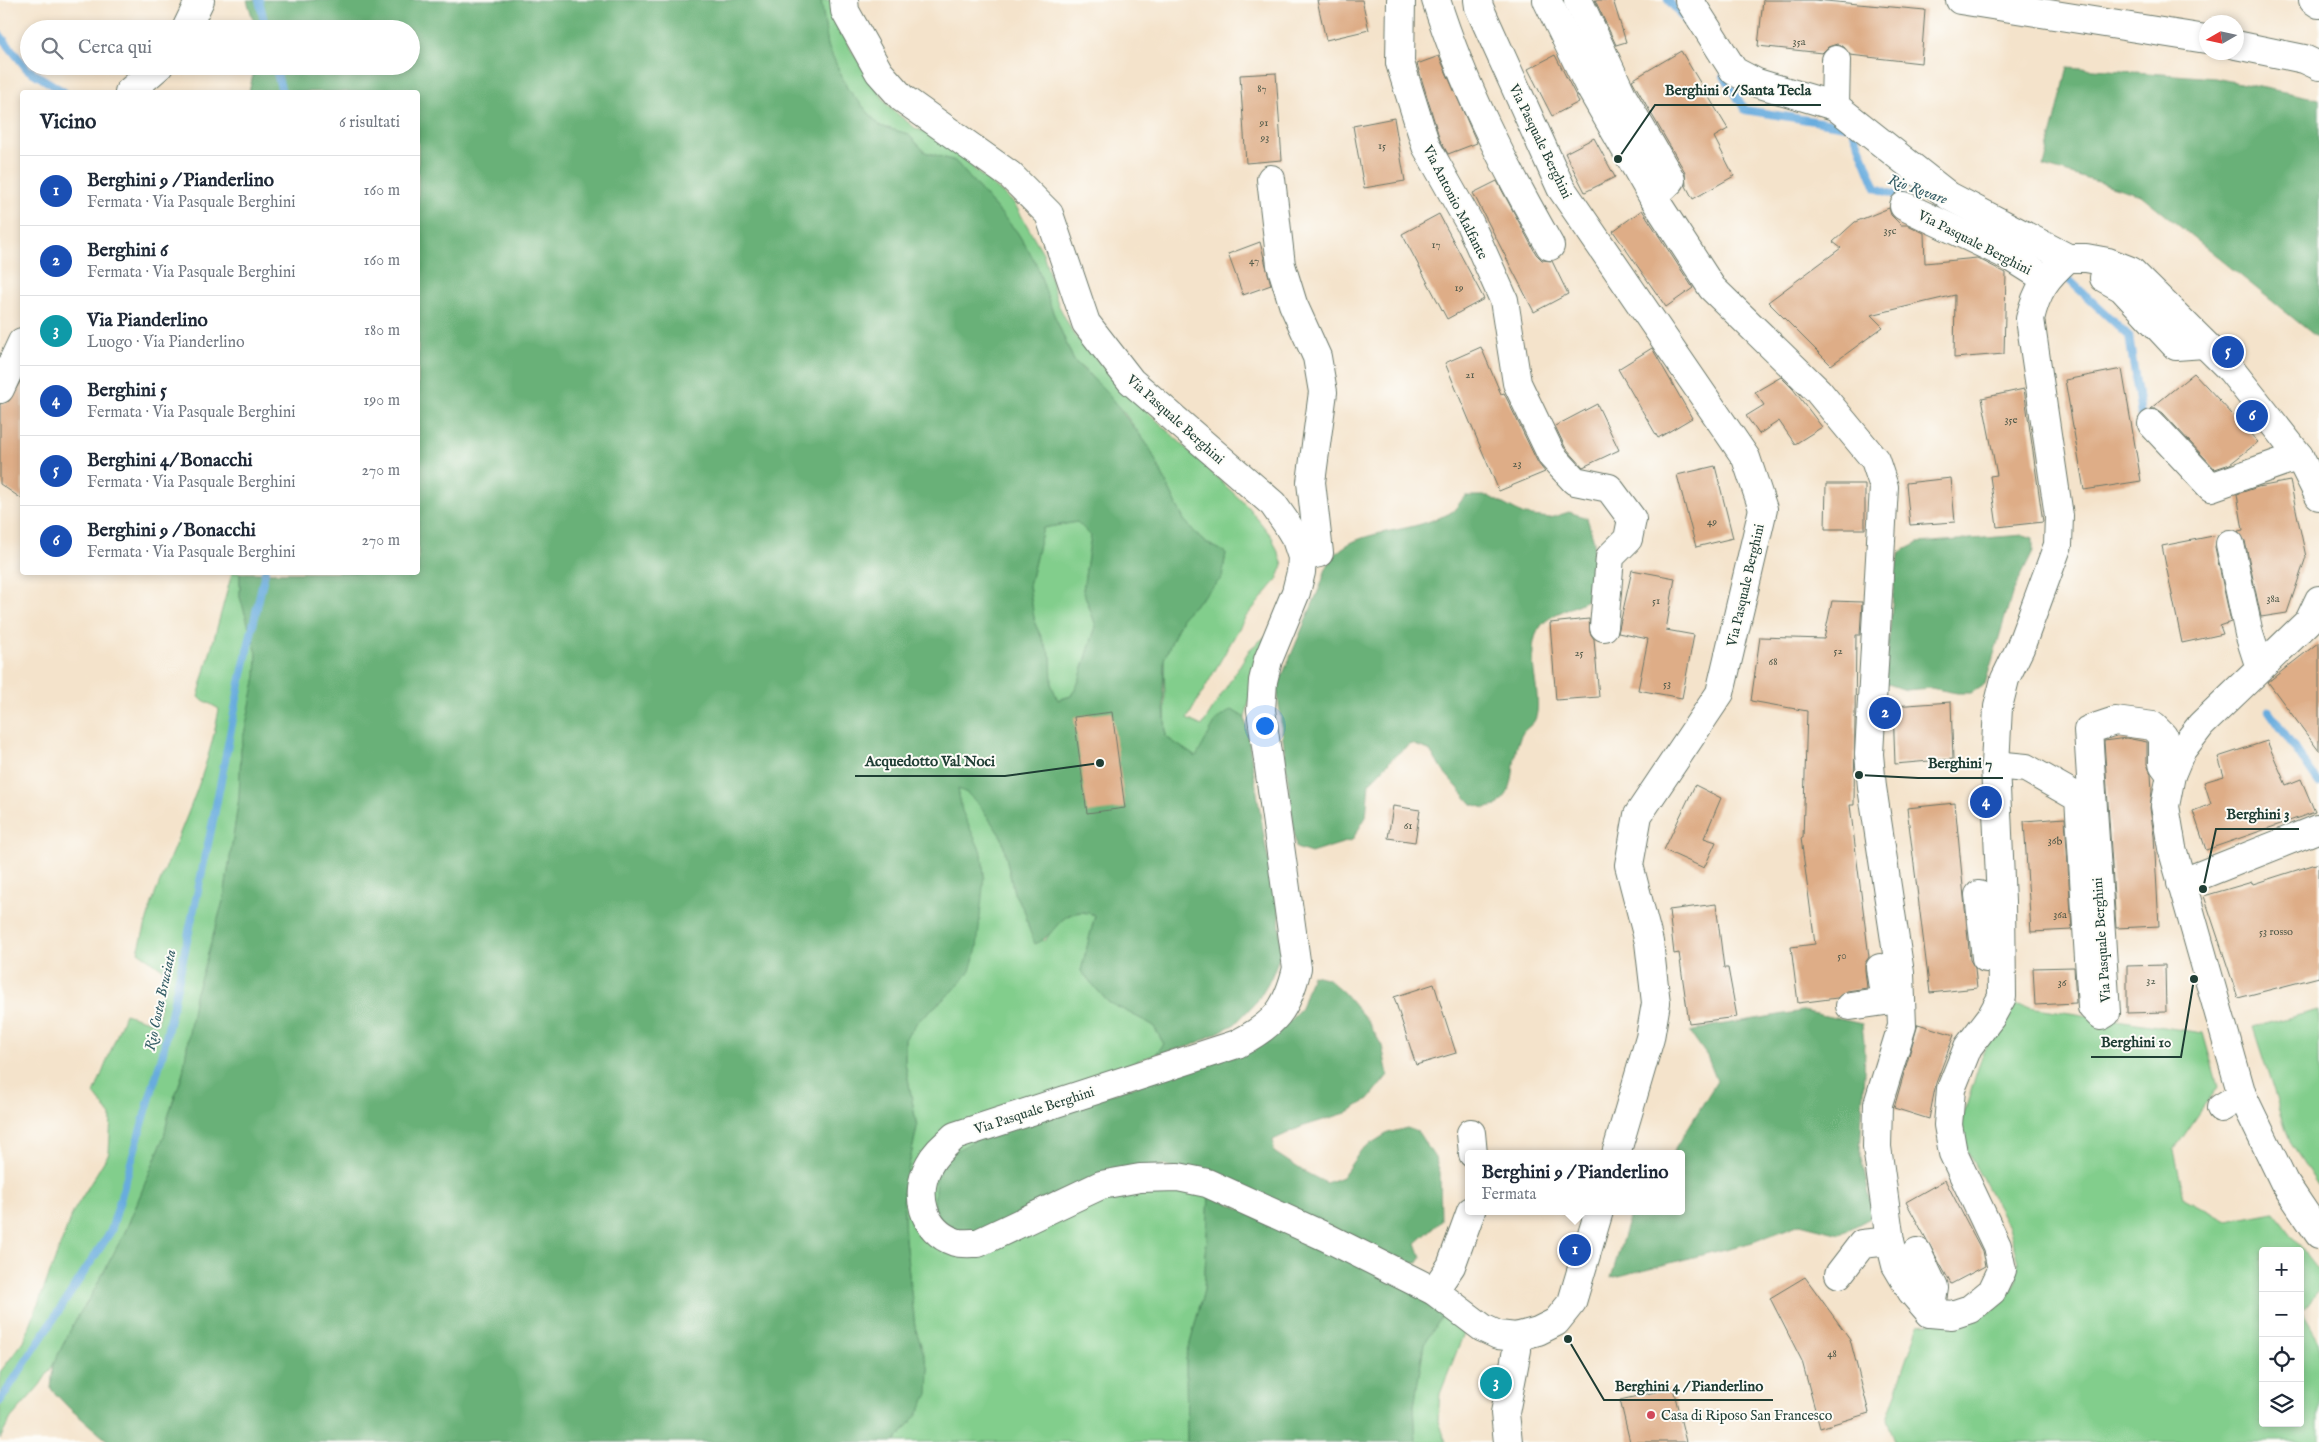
<!DOCTYPE html>
<html lang="it">
<meta charset="utf-8">
<style>
:root{--surface:#fff;--page:#f6f6f7;--text:#1f2937;--muted:#747a83;--line:#e0e1e3;--accent:#b45309}
body{margin:0;font-family:"IM FELL English",serif;background:var(--page);color:var(--text)}
.controls{position:absolute;right:15px;bottom:15px;display:grid;overflow:hidden;border-radius:5px;box-shadow:0 2px 8px #0003}
.controls button{width:45px;height:45px;display:grid;place-items:center;padding:0;border:0;border-bottom:1px solid var(--line);background:var(--surface);color:var(--text);font:25px sans-serif}
.compass{position:absolute;left:2199px;top:15px;width:45px;height:45px;border-radius:50%;background:var(--surface);box-shadow:0 2px 8px #0003;rotate:261deg}
.you{position:absolute;left:1264px;top:725px;width:18px;height:18px;margin:-12px;border:4px solid #fff;border-radius:50%;background:#1a73e8;box-shadow:0 0 0 8px #1a73e833}
.badge{display:grid;place-items:center;width:32px;height:32px;border-radius:50%;background:var(--accent);color:#fff;font-size:16px;font-weight:700}
.pin{position:absolute;translate:-50% -50%;border:2px solid #fff;box-shadow:0 1px 5px #0006}
.popup{position:absolute;left:1465px;top:1150px;width:220px;height:65px;box-sizing:border-box;display:grid;place-content:center;border-radius:5px;background:var(--surface);filter:drop-shadow(0 1px 4px #0005);font-size:16px;white-space:nowrap;color:var(--muted)}
.popup b{font-size:19px;color:var(--text)}
.popup::after{content:'';position:absolute;left:50%;top:100%;margin-left:-10px;border:10px solid transparent;border-top-color:var(--surface)}
.list{margin:0;padding:0;list-style:none}
h2{display:flex;justify-content:space-between;align-items:center;height:65px;margin:0;padding:0 20px;font-size:21px}
h2 small{font-size:16px;font-weight:400;color:var(--muted)}
.list li{display:grid;grid-template-columns:32px 1fr auto;gap:15px;align-items:center;box-sizing:border-box;height:70px;padding:0 20px;border-top:1px solid var(--line)}
.list b{display:block;font-size:19px;white-space:nowrap}
.list p{margin:0;font-size:16px;white-space:nowrap;color:var(--muted)}
.list em{font-size:16px;font-style:normal;color:var(--muted)}
.icon{flex:none;width:28px;height:28px;fill:none;stroke:currentColor;stroke-width:2;stroke-linecap:round;stroke-linejoin:round}
.map{position:relative;flex:none;width:2319px;height:1442px;overflow:hidden}
.search{position:absolute;background:var(--surface);box-shadow:0 2px 8px #0003;left:20px;top:20px;width:400px;height:55px;display:flex;align-items:center;gap:12px;box-sizing:border-box;padding:0 18px;border-radius:28px;color:var(--muted);font-size:19px}
.panel{position:absolute;background:var(--surface);box-shadow:0 2px 8px #0003;left:20px;top:90px;width:400px;height:485px;border-radius:5px}
.map>svg:first-child{display:block}
</style>
<div class="map">
<svg width="2319" height="1442" viewBox="0 0 2319 1442">
<rect width="100%" height="100%" fill="#fdfcf7"/>
<filter id="ink" filterUnits="userSpaceOnUse"><feTurbulence type="fractalNoise" baseFrequency=".02" numOctaves="2"/><feDisplacementMap in="SourceGraphic" scale="10" xChannelSelector="R" yChannelSelector="G"/><feConvolveMatrix kernelMatrix="1 2 1 2 8 2 1 2 1" color-interpolation-filters="sRGB"/></filter>
<filter id="wash" filterUnits="userSpaceOnUse"><feTurbulence type="fractalNoise" baseFrequency=".0096" numOctaves="4" result="noise"/><feDisplacementMap in="SourceGraphic" scale="20" xChannelSelector="R" yChannelSelector="G"/><feGaussianBlur stdDeviation="1.12" result="paint"/><feColorMatrix in="noise" values="0 0 0 0 0 0 0 0 0 0 0 0 0 0 0 0 0 1.4 0 .05"/><feComposite in="paint" operator="in"/></filter>
<g filter="url(#wash)">
<rect width="100%" height="100%" fill="#f4e3cb"/>
<g fill="#82ce8c" stroke="#508660" fill-rule="evenodd">
<polygon points="821,0 834,0 848,45 889,107 915,128 952,144 977,172 1014,203 1043,253 1058,304 1074,335 1128,393 1247,506 1272,537 1283,565 1277,580 1245,618 1187,719 1202,726 1250,649 1266,636 1245,718 1232,710 1196,757 1166,737 1164,659 1183,616 1222,578 1226,553 1202,540 1184,520 1149,447 1125,414 1087,372 1074,361 1052,310 1036,263 1017,232 955,161 925,152 908,134 880,126 847,88 828,46"/>
<polygon points="1077,522 1091,536 1083,590 1096,626 1079,681 1071,696 1057,700 1052,686 1051,657 1035,624 1029,586 1043,528"/>
<path d="M232 573H240V597L257 653 256 677 241 749 239 798 224 898 203 971 195 995 183 1073 169 1113 164 1137 126 1230 90 1298 76 1319 53 1365 40 1385 11 1418 0 1439V1372L24 1341 73 1212 109 1153 111 1116 94 1094 125 1014 158 1024 163 969 138 952C143 934 148 915 154 897 178 835 208 775 219 709L198 697Z"/>
<path d="M958 788 967 793 981 807 1002 838 1014 893 1025 912 1029 929 1045 941C1057 922 1071 906 1095 915L1081 971 1108 1002 1153 1025 1164 1044 1156 1054 1090 1078 1100 1193 1175 1189 1209 1194 1204 1290 1186 1359 1187 1442H895L917 1415 929 1370 915 1327 905 1239 903 1194 917 1127 905 1062V1039L918 1021 954 990 980 900 984 876 982 854 961 811Z"/>
<path d="M2010 1004 2203 1033 2218 1086 2174 1150 2184 1198 2227 1221 2274 1212 2319 1270V1291L2302 1312 2319 1342V1442H1895L1887 1419 1919 1324 1971 1319 1988 1313 2005 1301 2016 1280 2018 1262 2008 1226 1968 1153 1961 1123 1982 1055 1993 1031ZM2263 1251H2300V1423H2263Z"/>
<polygon points="2319,1010 2319,1187 2290,1142 2253,1027"/>
<polygon points="1443,1315 1464,1333 1440,1394 1438,1418 1446,1442 1416,1442 1414,1406 1424,1344"/>
</g>
<g fill="#69b178" stroke="#447756" fill-rule="evenodd">
<path d="M247 0H821L828 46 847 88 880 126 908 134 925 152 955 161 1017 232 1036 263 1052 310 1074 361 1104 389 1149 447 1184 520 1202 540 1226 553 1222 578 1183 616 1164 659 1163 690 1166 737 1196 757 1217 719 1232 710 1245 718 1266 849 1279 908 1281 953 1271 978 1257 1001 1235 1024 1191 1046 1156 1054 1164 1044 1153 1025 1108 1002 1081 971 1095 915C1060 902 1058 936 1035 944L1029 929 1025 912 1014 893 1002 838 981 807 967 793 958 789 962 811 982 854 984 876 977 948 970 971 954 990 918 1021 905 1039V1062L917 1127 903 1194 905 1239 915 1327 929 1370 928 1394 917 1415 895 1442H109L68 1407 51 1389 53 1365 76 1319 90 1298 126 1230 164 1137 169 1113 183 1073 195 995 203 971 224 898 239 798 241 749 256 676 257 653 240 597V573L418 572V92H249L255 66H411V29H256ZM1077 522 1091 536 1083 590 1096 626 1079 681 1071 696 1058 700 1052 686 1051 657 1035 624 1029 586 1043 528Z"/>
<polygon points="2068,67 2215,78 2319,99 2319,339 2141,195 2044,166"/>
<path d="M1465 496H1488L1524 515 1550 518 1569 512 1587 518 1594 541 1593 576 1587 600C1572 609 1552 612 1541 626 1522 650 1543 693 1536 717 1534 725 1525 728 1522 734 1511 752 1517 776 1507 794 1504 798 1500 802 1497 806L1485 808 1472 804 1444 772 1429 750 1412 744C1397 750 1382 771 1369 783L1366 817 1352 840 1311 853 1296 848 1277 688 1322 582C1334 526 1392 538 1435 519 1441 517 1448 515 1453 511 1457 507 1461 501 1465 496Z"/>
<polygon points="2024,535 2033,538 2033,551 2012,594 1985,684 1971,693 1957,693 1931,688 1906,690 1885,683 1895,572 1900,552 1918,543"/>
<polygon points="1312,975 1327,978 1343,992 1367,1020 1382,1046 1388,1075 1369,1099 1346,1113 1301,1127 1273,1140 1274,1152 1303,1171 1326,1183 1342,1177 1362,1149 1388,1133 1407,1128 1418,1132 1435,1158 1440,1172 1441,1221 1416,1243 1421,1257 1418,1263 1408,1263 1338,1231 1163,1165 970,1233 947,1228 934,1214 936,1172 950,1154 988,1133 1232,1055 1272,1040 1301,1008"/>
<polygon points="1803,1011 1862,1024 1865,1052 1860,1153 1874,1216 1840,1234 1800,1224 1753,1242 1611,1278 1631,1211 1681,1211 1681,1154 1672,1154 1717,1081 1707,1056 1690,1032 1713,1026"/>
<polygon points="1209,1194 1414,1288 1443,1315 1424,1344 1414,1406 1416,1442 1187,1442 1186,1359 1204,1290"/>
</g>
<g fill="none" stroke-linecap="round" stroke-linejoin="round">
<g stroke="#68acde" stroke-width="8">
<polyline points="259,0 266,29"/>
<polyline points="1668,0 1693,29"/>
<polyline points="0,35 27,69 64,92"/>
<polyline points="275,66 282,92"/>
<polyline points="1724,76 1745,110 1845,126"/>
<polyline points="1854,133 1876,188 1903,198"/>
<polyline points="2067,278 2129,336 2141,415"/>
<polyline points="2269,711 2319,783"/>
<polyline points="0,1401 111,1231 162,1056 213,821 240,683 265,572"/>
</g>
</g>
<g id="blocks">
<g fill="#dead87">
<polygon points="1317,0 1362,0 1369,30 1326,40"/>
<polygon points="1595,0 1613,0 1626,42 1616,45"/>
<polygon points="1763,0 1814,0 1925,10 1921,63 1850,55 1844,47 1837,44 1828,47 1822,53 1758,46"/>
<polygon points="1681,51 1728,129 1714,137 1734,176 1693,199 1686,186 1685,172 1632,80"/>
<polygon points="1555,55 1579,102 1552,116 1528,69"/>
<polygon points="1439,56 1477,143 1448,154 1440,140 1417,64"/>
<polygon points="1276,73 1282,160 1246,163 1240,75"/>
<polygon points="1394,118 1405,181 1364,188 1353,126"/>
<polygon points="1594,138 1615,177 1585,192 1565,153"/>
<polygon points="1497,181 1536,254 1542,260 1552,261 1568,294 1534,312 1473,193"/>
<polygon points="1889,208 1891,215 1901,225 1908,225 1924,233 1925,263 1977,258 2006,273 2004,354 1954,358 1955,295 1871,315 1883,327 1831,365 1768,302 1841,248 1833,242 1855,222"/>
<polygon points="1642,210 1693,288 1666,307 1613,231"/>
<polygon points="1439,214 1484,299 1447,319 1402,234"/>
<polygon points="1260,242 1271,285 1243,295 1228,254"/>
<polygon points="1481,347 1501,394 1504,393 1538,463 1545,472 1499,491 1445,363"/>
<polygon points="1652,348 1692,418 1658,438 1618,369"/>
<polygon points="2122,369 2141,481 2084,490 2065,380"/>
<polygon points="2194,373 2258,442 2230,464 2215,469 2163,413 2157,409 2150,409"/>
<polygon points="1781,377 1793,389 1822,427 1795,444 1779,421 1759,434 1746,416 1764,405 1755,392"/>
<polygon points="22,378 22,499 0,484 0,404 9,401"/>
<polygon points="2024,389 2043,522 1997,527 1990,476 1997,475 1982,398"/>
<polygon points="1597,404 1619,450 1583,467 1565,447 1555,426"/>
<polygon points="1715,466 1733,538 1696,547 1677,475"/>
<polygon points="1951,478 1955,522 1910,525 1906,483"/>
<polygon points="2290,481 2306,557 2287,613 2261,617 2245,541 2238,531 2243,530 2237,494 2258,487"/>
<polygon points="1826,484 1865,484 1865,529 1825,529"/>
<polygon points="2218,535 2215,547 2231,622 2220,626 2223,634 2182,643 2162,546"/>
<polygon points="1632,570 1675,578 1666,630 1694,635 1682,698 1638,690 1648,639 1618,633"/>
<polygon points="1832,601 1862,602 1860,635 1856,635 1854,805 1850,805 1869,957 1865,963 1865,970 1867,988 1847,991 1837,998 1798,1003 1791,947 1815,944 1801,838 1803,838 1807,711 1751,701 1760,637 1824,639"/>
<polygon points="1589,619 1590,633 1594,639 1599,697 1556,700 1550,623"/>
<polygon points="2319,642 2319,751 2268,682"/>
<polygon points="1951,702 1953,759 1895,764 1893,706"/>
<polygon points="1112,712 1125,808 1087,813 1074,717"/>
<polygon points="2126,738 2147,742 2147,764 2151,774 2152,791 2150,808 2154,836 2159,926 2116,928 2104,741"/>
<polygon points="2267,741 2286,785 2301,779 2315,812 2206,850 2193,811 2211,804 2204,782 2224,776 2218,757"/>
<polygon points="1695,785 1721,798 1704,838 1716,842 1704,868 1664,850"/>
<polygon points="1955,803 1970,960 1975,968 1977,988 1930,993 1907,808"/>
<polygon points="1393,806 1420,810 1415,842 1388,838"/>
<polygon points="2065,818 2072,930 2031,932 2024,821"/>
<polygon points="2319,863 2319,977 2238,998 2204,896 2252,882 2253,884"/>
<polygon points="1716,904 1724,968 1728,968 1737,1017 1689,1023 1679,953 1674,954 1669,910"/>
<polygon points="2165,965 2166,1012 2127,1013 2127,966"/>
<polygon points="2074,967 2076,1003 2035,1005 2033,968"/>
<polygon points="1434,984 1456,1053 1416,1065 1394,997"/>
<polygon points="1918,1024 1954,1035 1936,1083 1929,1119 1894,1108"/>
<polygon points="1945,1180 1982,1251 1985,1266 1951,1284 1906,1202"/>
<polygon points="1805,1277 1850,1339 1869,1413 1820,1428 1802,1361 1770,1298"/>
<polygon points="1673,1388 1686,1442 1630,1442 1620,1400"/>
</g>
</g>
</g>
<g filter="url(#ink)">
<use href="#blocks" fill-opacity="0" stroke="#6a7769" stroke-width="1"/>
<g fill="none" stroke-linecap="round" stroke-linejoin="round">
<g stroke="#6a7769" stroke-width="30">
<g id="minor">
<path d="M844 0 845 11 879 72 902 98 1010 175 1049 214 1086 323 1131 381 1273 504 1287 524 1296 539 1302 557 1301 572 1296 592 1268 660 1263 681 1261 710 1297 968C1287 1010 1275 1024 1237 1044L955 1136C945 1145 935 1153 929 1165 914 1193 922 1231 955 1242 961 1244 971 1243 978 1243L1101 1185 1140 1178 1178 1177 1207 1183 1326 1237 1434 1291 1483 1328 1498 1335 1516 1337 1538 1331 1556 1322 1572 1302 1599 1211"/>
<polyline points="1401,0 1400,63 1426,146 1470,224 1504,300 1517,383 1552,456 1575,481 1609,488 1632,519 1628,539 1610,557 1604,627"/>
<path d="M1436 0C1463 86 1505 167 1550 246"/>
<polyline points="1478,0 1479,7 1561,188 1746,458 1763,509 1720,693 1638,815 1629,865 1649,942 1656,1003 1650,1038 1616,1154"/>
<path d="M1547 0 1588 84 1653 197 1712 288 1818 391 1875 460 1884 487 1869 754 1872 787 1900 973 1902 1026 1878 1104 1877 1147 1890 1241 1896 1265 1912 1292 1930 1313 1952 1315 1970 1309 1992 1291 2002 1270 1997 1246 1953 1153 1948 1125 1951 1089 1968 1047 1991 1017 2002 997 2001 902 1995 765 1998 707 2005 679 2020 648 2058 545 2059 516 2030 319C2037 289 2046 278 2068 258H2086L2108 262 2131 271 2231 370 2299 456 2319 496"/>
<polyline points="1578,0 1623,97 1671,180 1653,197"/>
<polyline points="1689,0 1734,71 1757,83 1835,106 1949,196 2068,258"/>
<polyline points="1960,0 2206,39"/>
<polyline points="2313,0 2319,4"/>
<polyline points="186,29 200,0"/>
<polyline points="2236,45 2304,59 2319,66"/>
<polyline points="129,92 159,66"/>
<polyline points="1835,106 1836,60"/>
<polyline points="1271,179 1281,265 1293,304 1317,357 1323,392 1311,482 1319,553 1302,557"/>
<polyline points="1904,206 2011,257 2046,279"/>
<polyline points="2104,278 2122,288 2176,346 2204,344"/>
<polyline points="0,389 22,342"/>
<polyline points="2152,424 2211,487 2299,456"/>
<polyline points="2230,544 2249,634 2260,668"/>
<polyline points="2319,600 2309,621 2201,725 2181,751 2171,775 2165,806 2172,848 2242,1095 2284,1182 2319,1234"/>
<polyline points="1995,765 2026,768 2079,798 2092,1007 2101,1016 2106,1013 2088,730 2115,721 2153,726 2163,736 2163,764 2171,775"/>
<polyline points="2181,883 2317,829"/>
<polyline points="1979,895 1986,958"/>
<polyline points="1850,1006 1885,1001 1880,968"/>
<polyline points="2221,1108 2242,1095"/>
<polyline points="1471,1133 1473,1154"/>
<polyline points="1917,1252 1934,1288 1930,1313"/>
<polyline points="1839,1274 1862,1244 1890,1241"/>
<polyline points="1434,1291 1451,1266 1471,1211"/>
<polyline points="1508,1442 1505,1413 1517,1350 1516,1337"/>
</g>
</g>
<use href="#minor" stroke="#fff" stroke-width="28"/>
</g>
</g>
<circle fill="#d1495b" stroke="#fdfcf7" stroke-width="2" cx="1651" cy="1415" r="5"/>
<g text-anchor="middle" stroke-width="4" stroke-linejoin="round" paint-order="stroke">
<g font-size="11" fill="#4f5949">
<text x="1799" y="45">35a</text>
<text x="1262" y="92">87</text>
<text x="1264" y="126">91</text>
<text x="1265" y="141">93</text>
<text x="1382" y="149">15</text>
<text x="1890" y="234">35c</text>
<text x="1436" y="248">17</text>
<text x="1254" y="264">47</text>
<text x="1459" y="291">19</text>
<text x="1470" y="378">21</text>
<text x="2011" y="423">35e</text>
<text x="1517" y="467">23</text>
<text x="1712" y="525">49</text>
<text x="2273" y="602">38a</text>
<text x="1656" y="604">51</text>
<text x="1838" y="654">52</text>
<text x="1579" y="656">25</text>
<text x="1773" y="665">68</text>
<text x="1667" y="687">53</text>
<text x="1408" y="829">61</text>
<text x="2055" y="844">36b</text>
<text x="2060" y="918">36a</text>
<text x="2276" y="935">53 rosso</text>
<text x="1842" y="959">50</text>
<text x="2151" y="984">32</text>
<text x="2062" y="986">36</text>
<text x="1832" y="1357">48</text>
</g>
<g font-size="14" fill="#1f3d34" stroke="#fdfcf7">
<text transform="translate(1541 141) rotate(64)" y="5">Via Pasquale Berghini</text>
<text transform="translate(1456 202) rotate(63)" y="5">Via Antonio Malfante</text>
<text transform="translate(1975 242) rotate(27)" y="5">Via Pasquale Berghini</text>
<text transform="translate(1176 419) rotate(42)" y="5">Via Pasquale Berghini</text>
<text transform="translate(1745 585) rotate(-77)" y="5">Via Pasquale Berghini</text>
<text transform="translate(2101 940) rotate(-94)" y="5">Via Pasquale Berghini</text>
<text transform="translate(1034 1110) rotate(-18)" y="5">Via Pasquale Berghini</text>
</g>
<g font-size="14" fill="#1f3d34" stroke="#fdfcf7" text-anchor="start">
<text x="1661" y="1420">Casa di Riposo San Francesco</text>
</g>
<g font-size="15" font-style="italic" fill="#355e67" stroke="#fdfcf7">
<text transform="translate(1918 189) rotate(20)" y="5">Rio Rovare</text>
<text transform="translate(160 1000) rotate(-78)" y="5">Rio Costa Bruciata</text>
</g>
</g>
<path fill="none" stroke="#1f3d34" stroke-width="2" d="M1618 159L1655 105H1821M1100 763L1005 776H855M1859 775L1918 778H2003M2203 889L2216 829H2299M2194 979L2181 1057H2091M1568 1339L1604 1400H1773"/>
<g fill="#1f3d34" stroke="#fdfcf7" stroke-width="2">
<circle cx="1618" cy="159" r="5"/>
<circle cx="1100" cy="763" r="5"/>
<circle cx="1859" cy="775" r="5"/>
<circle cx="2203" cy="889" r="5"/>
<circle cx="2194" cy="979" r="5"/>
<circle cx="1568" cy="1339" r="5"/>
</g>
<g font-size="15" text-anchor="middle" font-weight="bold" fill="#1f3d34" stroke="#fdfcf7" stroke-width="4" stroke-linejoin="round" paint-order="stroke">
<text x="1738" y="95">Berghini 6 / Santa Tecla</text>
<text x="930" y="766">Acquedotto Val Noci</text>
<text x="1960" y="768">Berghini 7</text>
<text x="2258" y="819">Berghini 3</text>
<text x="2136" y="1047">Berghini 10</text>
<text x="1689" y="1391">Berghini 4 / Pianderlino</text>
</g>
</svg>
<div class="controls">
<button>+</button>
<button>−</button>
<button><svg class="icon" aria-label="locate" viewBox="0 0 24 24"><circle cx="12" cy="12" r="6"/><path d="M12 2v4M12 18v4M2 12h4M18 12h4"/></svg></button>
<button><svg class="icon" aria-label="layers" viewBox="0 0 24 24"><path d="M12 4l9 5-9 5-9-5zM3 14l9 5 9-5"/></svg></button>
</div>
<svg class="compass" viewBox="-18 -18 36 36"><path d="M0-13l5 13h-10z" fill="#e53935"/><path d="M0 13l5-13h-10z" fill="#747a83"/></svg>
<div class="you"></div>
<div class="pin badge" style="left:1575px;top:1250px;background:#1a4fb4">1</div>
<div class="popup"><b>Berghini 9 / Pianderlino</b>Fermata</div>
<div class="pin badge" style="left:1885px;top:713px;background:#1a4fb4">2</div>
<div class="pin badge" style="left:1496px;top:1383px;background:#0f9aa8">3</div>
<div class="pin badge" style="left:1986px;top:802px;background:#1a4fb4">4</div>
<div class="pin badge" style="left:2228px;top:352px;background:#1a4fb4">5</div>
<div class="pin badge" style="left:2252px;top:416px;background:#1a4fb4">6</div>
<div class="search"><svg class="icon" aria-label="search" viewBox="0 0 24 24"><circle cx="10" cy="10" r="6"/><path d="M15 15l6 6"/></svg>Cerca qui</div>
<section class="panel">
<h2>Vicino<small>6 risultati</small></h2>
<ul class="list">
<li><span class="badge" style="background:#1a4fb4">1</span><div><b>Berghini 9 / Pianderlino</b><p>Fermata · Via Pasquale Berghini</p></div><em>160 m</em></li>
<li><span class="badge" style="background:#1a4fb4">2</span><div><b>Berghini 6</b><p>Fermata · Via Pasquale Berghini</p></div><em>160 m</em></li>
<li><span class="badge" style="background:#0f9aa8">3</span><div><b>Via Pianderlino</b><p>Luogo · Via Pianderlino</p></div><em>180 m</em></li>
<li><span class="badge" style="background:#1a4fb4">4</span><div><b>Berghini 5</b><p>Fermata · Via Pasquale Berghini</p></div><em>190 m</em></li>
<li><span class="badge" style="background:#1a4fb4">5</span><div><b>Berghini 4/ Bonacchi</b><p>Fermata · Via Pasquale Berghini</p></div><em>270 m</em></li>
<li><span class="badge" style="background:#1a4fb4">6</span><div><b>Berghini 9 / Bonacchi</b><p>Fermata · Via Pasquale Berghini</p></div><em>270 m</em></li>
</ul>
</section>
</div>
